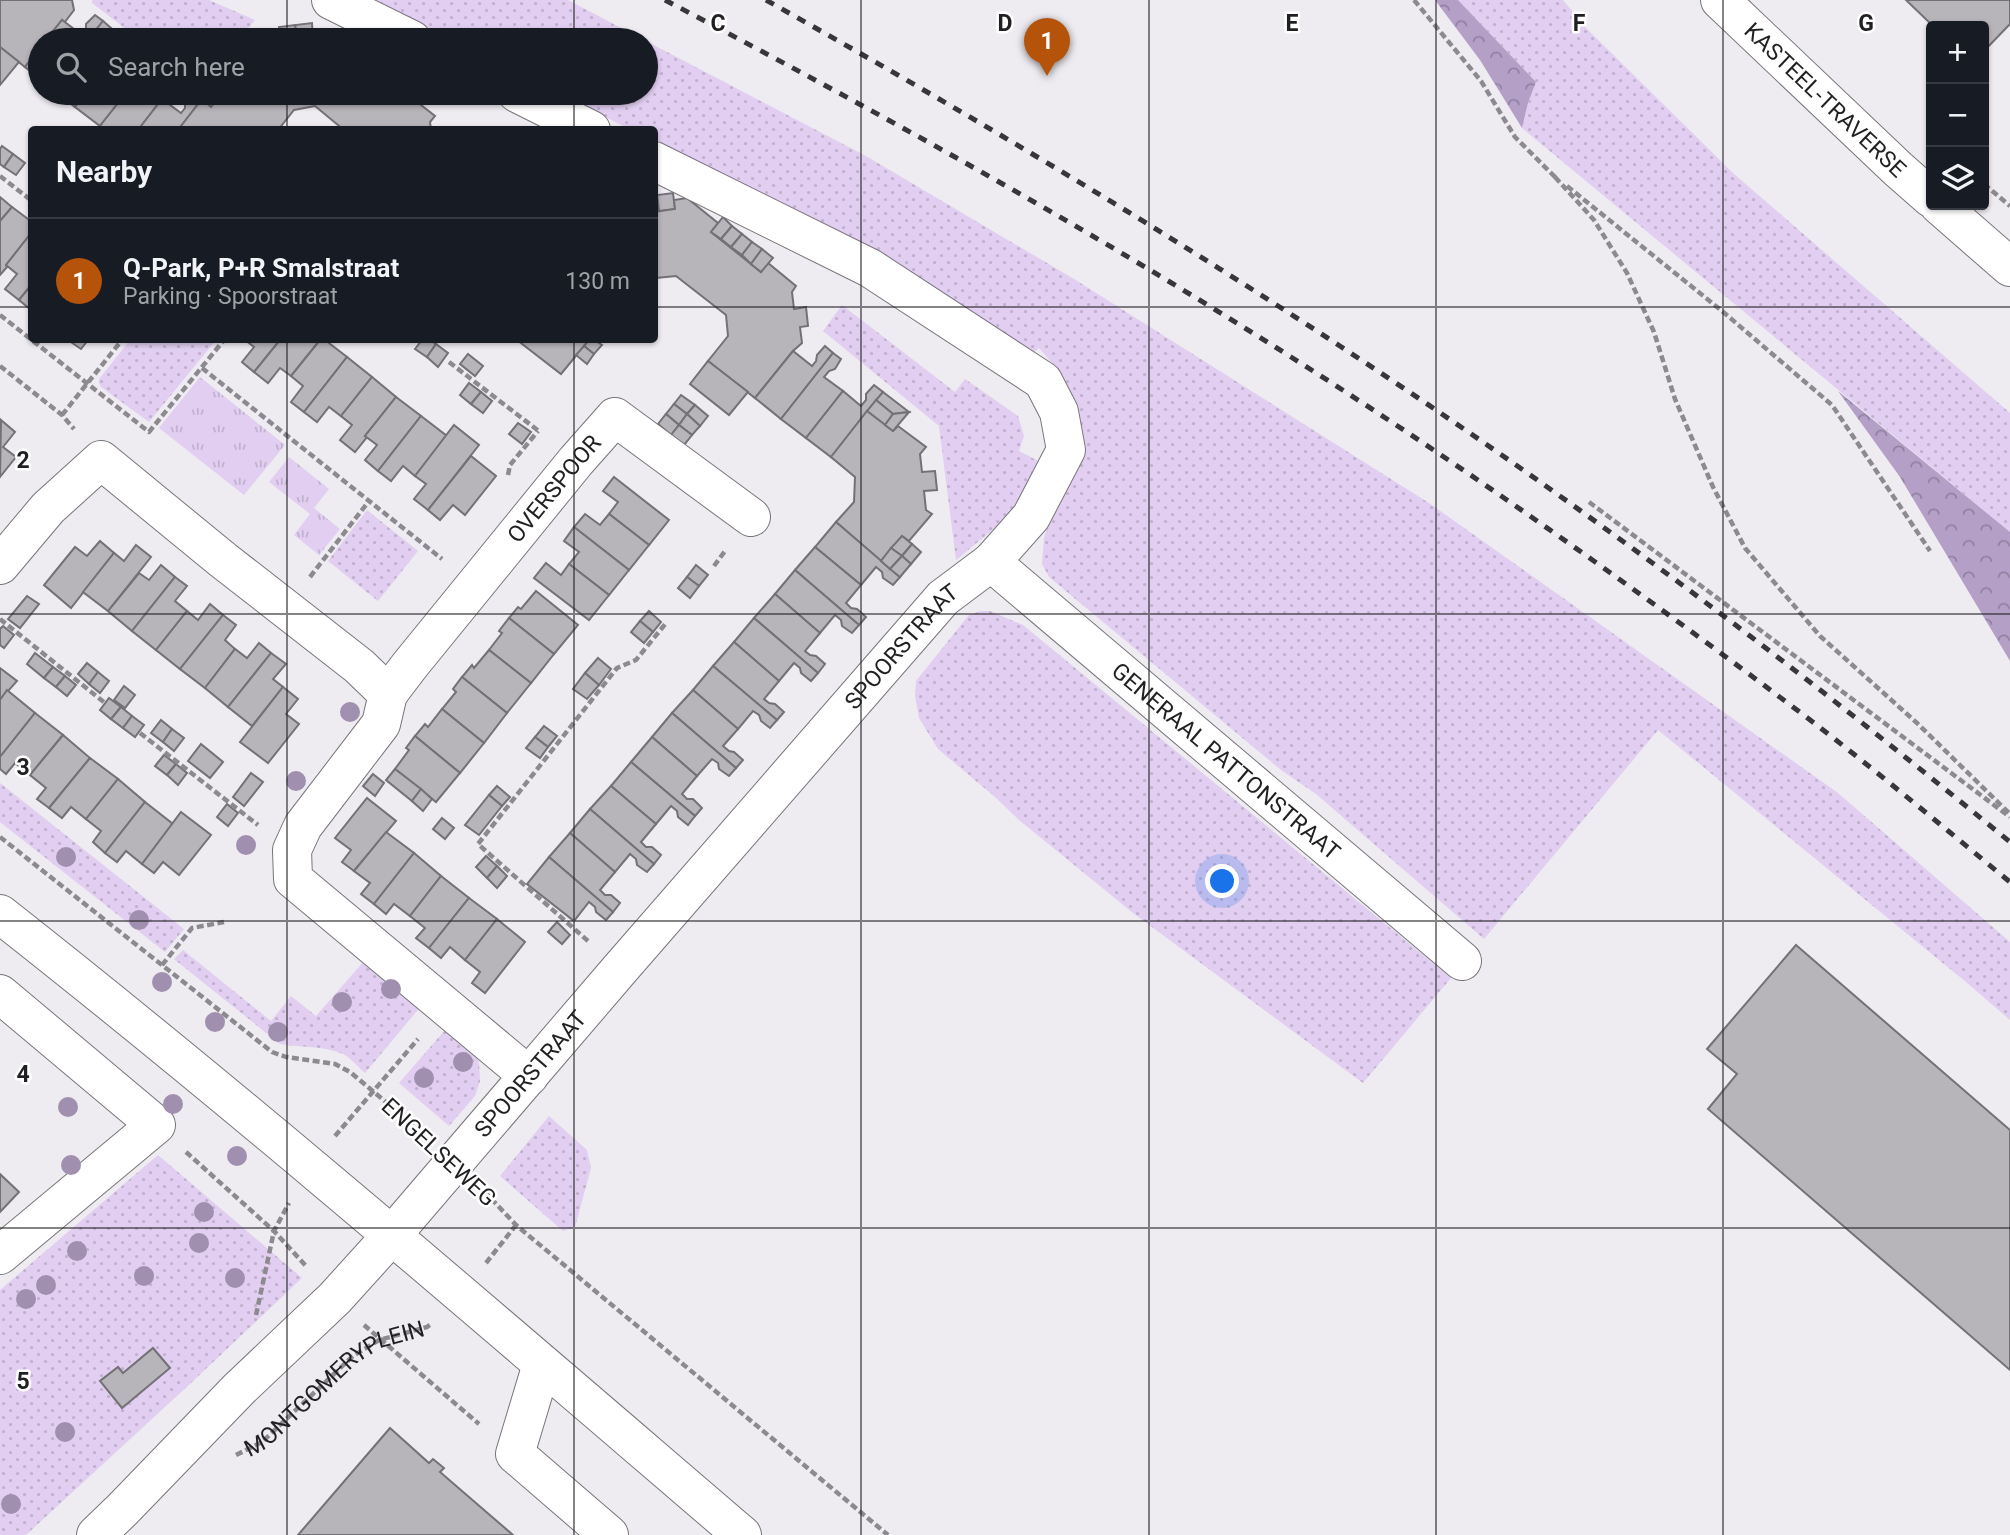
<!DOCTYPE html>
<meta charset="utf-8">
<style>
:root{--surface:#171b24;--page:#242831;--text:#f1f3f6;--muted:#9ea1a6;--line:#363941;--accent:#b45309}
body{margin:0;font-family:Roboto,sans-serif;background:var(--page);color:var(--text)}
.controls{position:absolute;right:21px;top:21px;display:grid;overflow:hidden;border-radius:7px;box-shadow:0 2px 5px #0004}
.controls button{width:63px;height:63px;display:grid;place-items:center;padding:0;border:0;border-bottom:2px solid var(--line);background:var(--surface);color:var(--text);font:35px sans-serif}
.you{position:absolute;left:1223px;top:882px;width:24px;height:24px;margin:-18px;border:5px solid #fff;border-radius:50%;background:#1a73e8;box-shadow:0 0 0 10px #1a73e833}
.badge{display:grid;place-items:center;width:46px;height:46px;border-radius:50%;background:var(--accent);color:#fff;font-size:23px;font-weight:700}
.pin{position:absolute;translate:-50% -58px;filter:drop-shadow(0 2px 4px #0008)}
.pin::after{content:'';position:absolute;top:37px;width:24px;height:21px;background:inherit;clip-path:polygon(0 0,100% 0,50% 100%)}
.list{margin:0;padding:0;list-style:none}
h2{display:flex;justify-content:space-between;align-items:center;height:91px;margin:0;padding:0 28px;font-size:30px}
h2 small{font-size:23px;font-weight:400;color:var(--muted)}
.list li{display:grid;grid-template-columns:46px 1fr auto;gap:21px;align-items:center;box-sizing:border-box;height:126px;padding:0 28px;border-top:2px solid var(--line)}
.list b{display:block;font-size:26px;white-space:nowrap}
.list p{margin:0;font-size:23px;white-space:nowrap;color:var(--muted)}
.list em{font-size:23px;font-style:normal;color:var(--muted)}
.icon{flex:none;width:38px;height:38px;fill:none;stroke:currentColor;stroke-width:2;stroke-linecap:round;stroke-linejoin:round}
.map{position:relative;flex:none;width:2010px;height:1535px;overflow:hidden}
.search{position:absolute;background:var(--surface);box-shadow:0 2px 5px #0004;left:28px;top:28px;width:630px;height:77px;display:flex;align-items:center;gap:18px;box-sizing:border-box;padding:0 24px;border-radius:38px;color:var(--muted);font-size:26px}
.panel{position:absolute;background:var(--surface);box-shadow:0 2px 5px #0004;left:28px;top:126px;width:630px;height:217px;border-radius:7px}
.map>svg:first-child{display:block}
</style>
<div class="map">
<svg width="2010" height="1535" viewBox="0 0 2010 1535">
<defs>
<pattern id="grass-dots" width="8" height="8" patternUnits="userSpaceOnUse" patternTransform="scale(1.75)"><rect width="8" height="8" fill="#e1cef1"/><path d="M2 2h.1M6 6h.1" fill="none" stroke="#c1b0ce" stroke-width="1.8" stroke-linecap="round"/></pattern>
<pattern id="forest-crowns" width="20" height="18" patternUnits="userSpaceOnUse" patternTransform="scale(1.75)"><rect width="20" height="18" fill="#b49fc7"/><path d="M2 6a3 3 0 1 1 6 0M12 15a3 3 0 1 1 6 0" fill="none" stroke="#9281a1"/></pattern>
<pattern id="park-tufts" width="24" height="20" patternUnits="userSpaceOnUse" patternTransform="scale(1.75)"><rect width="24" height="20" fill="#e1cef1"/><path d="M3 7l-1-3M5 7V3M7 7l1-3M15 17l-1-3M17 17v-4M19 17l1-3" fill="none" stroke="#c1b0ce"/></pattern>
</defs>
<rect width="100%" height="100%" fill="#eeebf1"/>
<g fill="url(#grass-dots)">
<polygon points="92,0 209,0 255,20 238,40 140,40 92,3"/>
<polygon points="370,0 568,0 644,40 456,40"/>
<polygon points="1458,0 1563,0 1587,29 1734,174 2010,413 2010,532 1522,128 1528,103 1536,82"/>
<polygon points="646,41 866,156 1074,279 1429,503 1838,793 2010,942 2010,1020 1966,982 1658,730 1484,939 1316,794 1281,770 1049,577 1042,564 1044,538 1070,457 1076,420 1052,363 1039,348 1032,354 655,143 654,130 629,129 559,93 646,93"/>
<polygon points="842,305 955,392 965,379 1018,416 1024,436 1019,451 1046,465 1023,505 956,560 939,426 823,331"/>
<polygon points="130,340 216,340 149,422 101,387 99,383 99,379"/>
<polygon points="367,510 418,551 378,601 328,561"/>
<polygon points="981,611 990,611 1023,625 1451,978 1363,1083 1133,913 1019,820 995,797 938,749 919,718 915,696 916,681 969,615"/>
<polygon points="0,783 184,929 165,952 0,822"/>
<path d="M183 950 271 1021 291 996 316 1016 365 960 422 1005 365 1073C358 1067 351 1058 343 1054 323 1045 301 1048 280 1044L174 959Z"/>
<polygon points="446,1029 470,1044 479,1062 480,1081 475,1096 449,1126 399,1083"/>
<polygon points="549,1116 587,1150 591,1168 575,1227 563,1231 500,1176"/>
<polygon points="158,1155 302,1278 191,1383 26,1535 0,1535 0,1290"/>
</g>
<g fill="url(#forest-crowns)">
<polygon points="1435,0 1458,0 1536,82 1528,103 1522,128 1480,60"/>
<polygon points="1838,391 2010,532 2010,661 1900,477"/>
</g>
<g fill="url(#park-tufts)">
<polygon points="200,377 285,445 244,495 159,428"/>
<polygon points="289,457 329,489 314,508 340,529 319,555 294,535 310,514 269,482"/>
</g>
<g fill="#b7b4ba" stroke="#747176" stroke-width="2">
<polygon points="0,0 72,0 74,10 65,22 62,20 46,40 40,40 40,48 25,67 0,47"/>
<polygon points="1906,0 2010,0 2010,24 1984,51 1984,26 1933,26"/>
<polygon points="95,15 103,21 88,40 46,40 62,20 82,35 86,29 86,24"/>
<polygon points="103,21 111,28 104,38 98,40 88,40"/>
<polygon points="312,23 313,40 297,40 295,25"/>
<polygon points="295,25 297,40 280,40 279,27"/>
<polygon points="325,29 339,40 311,40 313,40 313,30"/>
<polygon points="279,34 280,40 263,40 267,35"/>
<polygon points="0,47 19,62 0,85"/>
<polygon points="40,48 40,79 25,67"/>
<polygon points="57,93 86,93 75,107"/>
<polygon points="86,93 126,93 100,126 75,107"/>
<polygon points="126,93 154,93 162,99 138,130 104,130 100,126"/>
<polygon points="193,93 202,99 178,130 138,130 162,99 181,113 185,108 185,102"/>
<polygon points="222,93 388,93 400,102 407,94 435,116 430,122 431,130 344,130 315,106 294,110 278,130 178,130 202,99 211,107"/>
<polygon points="390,93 407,93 400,102 389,94"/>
<polygon points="2,146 13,154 4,167 0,164 0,149"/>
<polygon points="13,154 25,163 16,175 4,167"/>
<polygon points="673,193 675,209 659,211 657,195"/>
<polygon points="0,197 12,207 0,221"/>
<polygon points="687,198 718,223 711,232 761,272 768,263 796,286 792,292 794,309 806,307 808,326 800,327 802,343 793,351 755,398 708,361 728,336 726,315 676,276 656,278 654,280 654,212 675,209 674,200"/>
<polygon points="12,207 32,222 32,232 6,265 7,267 0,275 0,221"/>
<polygon points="723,217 732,226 721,239 711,232"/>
<polygon points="732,226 742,234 731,247 721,239"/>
<polygon points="32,232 32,284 19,300 5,289 17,274 6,265"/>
<polygon points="742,234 752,242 742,255 731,247"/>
<polygon points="752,242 762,249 751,264 742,255"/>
<polygon points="762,249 773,258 761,272 751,264"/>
<polygon points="32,284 32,309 31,310 19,300"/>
<polygon points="68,340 88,340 81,349"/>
<polygon points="245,340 280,340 254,372 242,362 254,347"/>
<polygon points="280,340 320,340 291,376 280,368 268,383 254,372"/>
<polygon points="320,340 325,340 347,357 304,412 291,402 303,386 291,376"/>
<polygon points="422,340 430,340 436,344 427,357 415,349"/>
<polygon points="517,340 589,340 561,374"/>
<polygon points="589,340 594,340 602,345 594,354 584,346"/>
<polygon points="436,344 448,353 438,367 427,357"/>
<polygon points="584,346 594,354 587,364 576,355"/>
<polygon points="825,346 833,353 781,419 755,398 793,351 812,366 816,361 817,355"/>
<polygon points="833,353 841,359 835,369 829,371 824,377 843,391 806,438 781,419"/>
<polygon points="468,354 483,366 475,376 460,364"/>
<polygon points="347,357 372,377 341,416 329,407 317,422 304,412"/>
<polygon points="708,361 748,392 729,415 690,384"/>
<polygon points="372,377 396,397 365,436 367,437 355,452 340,440 352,425 341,416"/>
<polygon points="469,383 481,392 471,404 460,395"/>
<polygon points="874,385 883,392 831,457 806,438 843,391 861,406 866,400 866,394"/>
<polygon points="481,392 492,401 483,413 471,404"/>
<polygon points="883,392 909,412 893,414 876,400"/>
<polygon points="681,395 695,405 687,414 674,404"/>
<polygon points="396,397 421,416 378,471 365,460 377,445 365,436"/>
<polygon points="876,400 893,414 885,425 867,411"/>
<polygon points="674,404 687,414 679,425 666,414"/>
<polygon points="695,405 708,416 700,426 687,414"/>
<polygon points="867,411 893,431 898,426 926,447 920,454 922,472 935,471 937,490 924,491 926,510 932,514 909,541 902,536 881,561 836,522 854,502 855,477 831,457"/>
<polygon points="909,412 893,431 885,425 893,414"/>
<polygon points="666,414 679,425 671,435 658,424"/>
<polygon points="687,414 700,426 692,435 679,425"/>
<polygon points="421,416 447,436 415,476 403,466 391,481 378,471"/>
<polygon points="1,420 15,432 3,447 16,457 0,477"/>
<polygon points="518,423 531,432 522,444 509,434"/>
<polygon points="454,425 479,445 428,510 414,499 426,484 415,476"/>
<polygon points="679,425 692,435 684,445 671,435"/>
<polygon points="471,456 496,476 465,515 453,505 440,520 428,510"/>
<polygon points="614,477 669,520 649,545 609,514 618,502 603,491"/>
<polygon points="585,514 600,525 609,514 649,545 629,570 574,527"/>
<polygon points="836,522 900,577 893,585 883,578 882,572 876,567 861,585 815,547"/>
<polygon points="574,527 629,570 609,595 569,564 579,552 564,541"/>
<polygon points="902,536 912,544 902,556 891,548"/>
<polygon points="100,541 114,553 71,608 44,585 75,547 87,556"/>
<polygon points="912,544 921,552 911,564 902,556"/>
<polygon points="136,545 151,557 108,611 83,592 114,553 124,561"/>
<polygon points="815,547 861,585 846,603 851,608 857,609 866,617 859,625 795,570"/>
<polygon points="891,548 902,556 890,569 881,561"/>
<polygon points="902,556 911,564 900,577 890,569"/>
<polygon points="546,563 561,575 569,564 609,595 589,620 534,578"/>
<polygon points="161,565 175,577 132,631 108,611 139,573 149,580"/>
<polygon points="696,565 708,575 699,586 687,577"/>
<polygon points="795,570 859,625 852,633 842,626 841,620 835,615 820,633 775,594"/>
<polygon points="175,577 187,586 175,601 187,611 156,650 132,631"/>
<polygon points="687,577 699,586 690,598 678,588"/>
<polygon points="536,591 578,625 554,654 509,618 518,607 521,609"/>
<polygon points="775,594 820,633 805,651 810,655 816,656 825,664 818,673 754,618"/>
<polygon points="27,596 39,604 20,628 8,619"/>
<polygon points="210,604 223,615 180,669 156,650 187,611 198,620"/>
<polygon points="649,611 661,622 653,632 640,621"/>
<polygon points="223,615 236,625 225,640 235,649 205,688 180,669"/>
<polygon points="509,618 554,654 531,683 489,650 502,633 499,631"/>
<polygon points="754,618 818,673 811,681 801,673 800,668 794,663 779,681 734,642"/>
<polygon points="640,621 653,632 644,643 631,632"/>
<polygon points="3,626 14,635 4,648 0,645 0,629"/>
<polygon points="734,642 779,681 764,699 769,703 775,704 784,712 777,720 713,666"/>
<polygon points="259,643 271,653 228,707 205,688 235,649 247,658"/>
<polygon points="489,650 531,683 507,713 462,677 472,665 474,668"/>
<polygon points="35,653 53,667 44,678 27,664"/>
<polygon points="271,653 286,664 273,679 283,687 252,726 228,707"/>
<polygon points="598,658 611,669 599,685 585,673"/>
<polygon points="87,663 98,672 89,684 78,674"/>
<polygon points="713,666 777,720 770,728 761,721 759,715 753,711 738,729 693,690"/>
<polygon points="53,667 65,676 56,687 44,678"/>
<polygon points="0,668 17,681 0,700"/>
<polygon points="98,672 109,681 100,693 89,684"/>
<polygon points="585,673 599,685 587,699 573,689"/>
<polygon points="65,676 76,685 67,696 56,687"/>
<polygon points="462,677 507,713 484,743 442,709 456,692 453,689"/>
<polygon points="124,686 135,695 125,708 114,700"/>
<polygon points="283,687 298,699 286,714 299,724 268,763 240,742"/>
<polygon points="7,690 35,713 0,757 0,700"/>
<polygon points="693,690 738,729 723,746 729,751 734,752 743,760 736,768 672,713"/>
<polygon points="109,698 121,707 111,719 100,710"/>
<polygon points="121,707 132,716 123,728 111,719"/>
<polygon points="442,709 484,743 460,773 415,736 425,724 428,727"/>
<polygon points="35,713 63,735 30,775 15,763 6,774 0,769 0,757"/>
<polygon points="672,713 736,768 729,776 719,769 718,763 712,759 697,776 652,737"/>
<polygon points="132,716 144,725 135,737 123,728"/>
<polygon points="161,720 172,729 163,742 151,733"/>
<polygon points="544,726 557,736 548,747 535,737"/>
<polygon points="172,729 184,738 174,751 163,742"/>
<polygon points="63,735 90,758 49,808 37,799 46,788 30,775"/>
<polygon points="415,736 460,773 436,802 395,769 409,750 406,748"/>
<polygon points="535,737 548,747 540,758 526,748"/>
<polygon points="652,737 697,776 682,794 687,799 693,799 702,808 695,816 631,762"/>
<polygon points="201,744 223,762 210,778 188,761"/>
<polygon points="164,755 176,764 167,775 155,766"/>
<polygon points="90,758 118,779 86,819 71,807 62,818 49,808"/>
<polygon points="631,762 695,816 688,825 678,817 677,811 671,806 656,824 611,786"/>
<polygon points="176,764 187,773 178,785 167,775"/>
<polygon points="395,769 421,789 412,801 386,780"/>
<polygon points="251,773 263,782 244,806 233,797"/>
<polygon points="373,774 384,783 375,796 363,786"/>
<polygon points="118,779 145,802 105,853 93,842 101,831 86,819"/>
<polygon points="497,786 510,797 502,806 489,795"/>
<polygon points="611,786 656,824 641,842 646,847 652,847 661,855 654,864 590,809"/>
<polygon points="421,789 432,799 423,811 412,801"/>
<polygon points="489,795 502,806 479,835 465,825"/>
<polygon points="367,798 396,821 354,871 342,862 351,850 335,838"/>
<polygon points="145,802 173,824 142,864 126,851 117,862 105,853"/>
<polygon points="227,804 238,813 228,826 217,817"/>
<polygon points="590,809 654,864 647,872 637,865 636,859 630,854 615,872 570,833"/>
<polygon points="181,812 211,835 179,875 163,862 154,873 142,864"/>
<polygon points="442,818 454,828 445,839 433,829"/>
<polygon points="386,832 414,853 374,904 361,894 370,883 354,871"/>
<polygon points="570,833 615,872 600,890 605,895 611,895 620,903 613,912 549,857"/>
<polygon points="414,853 441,876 410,916 394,904 386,914 374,904"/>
<polygon points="486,856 497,866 487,878 476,867"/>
<polygon points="549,857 613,912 606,920 596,912 595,907 589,902 574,921 527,884"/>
<polygon points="497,866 507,876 497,888 487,878"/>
<polygon points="441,876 469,898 429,948 416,938 425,928 410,916"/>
<polygon points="469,898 497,919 465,960 450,947 441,958 429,948"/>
<polygon points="497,919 525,942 485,993 472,983 480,972 465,960"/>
<polygon points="557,922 570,935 562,944 548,932"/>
<polygon points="1796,945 2010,1130 2010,1370 1708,1109 1737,1074 1707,1049"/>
<polygon points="0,1174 19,1192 0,1212"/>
<polygon points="153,1348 170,1368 122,1408 100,1381 118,1367 123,1373"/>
<polygon points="390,1428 429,1463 433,1459 444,1468 440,1472 513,1535 298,1535"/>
</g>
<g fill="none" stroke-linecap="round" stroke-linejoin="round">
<g stroke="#78757a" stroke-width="40">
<g id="street">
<polyline points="331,0 412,40"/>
<polyline points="517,93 591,130"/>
<path id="s2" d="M991 562 1462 961"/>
<polyline points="0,565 48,508 101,460 223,560 359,666 388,694 381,724 303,826 292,850 293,879 529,1076"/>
<path id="s3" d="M388 694 410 665 576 461 615 417 751 517"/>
<polyline points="0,994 156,1125 0,1255"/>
<polyline points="542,1364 515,1454 609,1535"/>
<path id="s4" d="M96 1535 122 1510 239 1389 335 1298 392 1235 620 969 943 598 991 562 1031 517 1066 450 1059 412 1043 381 870 268 654 161"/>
</g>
</g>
<g stroke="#78757a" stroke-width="40">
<path id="secondary" d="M0 914C253 1113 497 1325 742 1535"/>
</g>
<g stroke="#78757a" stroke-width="40">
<g id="primary">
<path id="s5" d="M1720 0 1898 169 1931 198"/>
<polyline points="1939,205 2010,267"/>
</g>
</g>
<g stroke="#8d8a8f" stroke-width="4.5" stroke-dasharray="7 3.5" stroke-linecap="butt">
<polyline points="1414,0 1481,81 1515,137 1557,179"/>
<polyline points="0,176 32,201"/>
<polyline points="1555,177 1594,220 1627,273 1654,332 1675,399 1713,487 1745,548 1820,636 1917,723 2010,814"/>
<polyline points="1984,184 2010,206"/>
<polyline points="1567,186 1722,311 1832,405 1930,551"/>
<polyline points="0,315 149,432 224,340"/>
<polyline points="449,362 540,432"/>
<polyline points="0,366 62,415 74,429"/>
<polyline points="202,368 442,559"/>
<polyline points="62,415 122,340"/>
<polyline points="508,475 510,465 538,431"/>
<polyline points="1589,502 2010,817"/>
<polyline points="714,566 725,551"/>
<polyline points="310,577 369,501"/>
<polyline points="0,619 105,703"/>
<polyline points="140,733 258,825"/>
<polyline points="0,837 272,1052 286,1057 335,1064 350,1072 424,1134"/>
<polyline points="588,941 478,844 617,668 636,660 666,623"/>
<polyline points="162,965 192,928 224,922"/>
<polyline points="335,1136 418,1039"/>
<polyline points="186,1152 274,1231 306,1266"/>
<polyline points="484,1191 516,1225 888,1535"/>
<polyline points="486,1263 516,1225"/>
<polyline points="256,1315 274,1231 289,1203"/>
<polyline points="364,1325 479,1424"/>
<path id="s1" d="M236 1455 262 1442 353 1356 379 1340 427 1327 431 1324"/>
</g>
<use href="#street" stroke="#fff" stroke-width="38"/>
<use href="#secondary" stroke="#fff" stroke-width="38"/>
<use href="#primary" stroke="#fff" stroke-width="38"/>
<g stroke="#373638" stroke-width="5" stroke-dasharray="9 9" stroke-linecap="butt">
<path d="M665 0C878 112 1088 228 1291 357 1462 465 1628 583 1789 704 1865 761 1937 822 2010 882"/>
<path d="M766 0C994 128 1219 263 1436 410 1634 544 1825 690 2010 842"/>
</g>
</g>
<g fill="#a18faf">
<circle cx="350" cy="712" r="10"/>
<circle cx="296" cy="781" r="10"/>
<circle cx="246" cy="845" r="10"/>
<circle cx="66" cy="857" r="10"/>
<circle cx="139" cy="920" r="10"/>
<circle cx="162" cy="982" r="10"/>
<circle cx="391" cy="989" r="10"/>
<circle cx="342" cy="1002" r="10"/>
<circle cx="215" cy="1022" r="10"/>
<circle cx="278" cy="1032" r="10"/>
<circle cx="463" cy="1062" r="10"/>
<circle cx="424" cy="1078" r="10"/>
<circle cx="173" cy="1104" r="10"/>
<circle cx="68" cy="1107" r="10"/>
<circle cx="237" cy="1156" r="10"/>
<circle cx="71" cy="1165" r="10"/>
<circle cx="204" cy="1212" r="10"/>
<circle cx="199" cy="1243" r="10"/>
<circle cx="77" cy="1251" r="10"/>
<circle cx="144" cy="1276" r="10"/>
<circle cx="235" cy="1278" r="10"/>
<circle cx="46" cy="1285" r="10"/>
<circle cx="26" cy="1299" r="10"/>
<circle cx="65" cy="1432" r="10"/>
<circle cx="11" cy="1504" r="10"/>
</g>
<path fill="none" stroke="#201f21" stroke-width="2" stroke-opacity="0.55" d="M287 0V40M574 0V40M861 0V1535M1149 0V1535M1436 0V1535M1723 0V1535M287 93V130M574 93V130M0 307H32M654 307H2010M287 340V1535M574 340V1535M0 614H2010M0 921H2010M0 1228H2010"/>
<g text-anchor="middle" stroke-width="5" stroke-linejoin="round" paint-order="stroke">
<g font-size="23" fill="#201f21" stroke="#fff">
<text dy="8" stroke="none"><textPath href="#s5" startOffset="145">KASTEEL-TRAVERSE</textPath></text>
<text dy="8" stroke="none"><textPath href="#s3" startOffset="264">OVERSPOOR</textPath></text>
<text dy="8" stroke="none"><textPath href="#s4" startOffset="1200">SPOORSTRAAT</textPath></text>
<text dy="8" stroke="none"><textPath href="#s2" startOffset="308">GENERAAL PATTONSTRAAT</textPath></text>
<text dy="8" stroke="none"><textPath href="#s4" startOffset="634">SPOORSTRAAT</textPath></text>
<text transform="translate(439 1152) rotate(43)" y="8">ENGELSEWEG</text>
<text dy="8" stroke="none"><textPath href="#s1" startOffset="121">MONTGOMERYPLEIN</textPath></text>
</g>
</g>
<g font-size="23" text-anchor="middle" font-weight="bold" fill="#201f21" stroke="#fff" stroke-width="5" stroke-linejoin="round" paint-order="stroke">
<text x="718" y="31">C</text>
<text x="1005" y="31">D</text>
<text x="1292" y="31">E</text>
<text x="1579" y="31">F</text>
<text x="1866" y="31">G</text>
<text x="23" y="468">2</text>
<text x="23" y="775">3</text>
<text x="23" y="1082">4</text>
<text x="23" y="1389">5</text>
</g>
</svg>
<div class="controls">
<button>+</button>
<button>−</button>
<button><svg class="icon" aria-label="layers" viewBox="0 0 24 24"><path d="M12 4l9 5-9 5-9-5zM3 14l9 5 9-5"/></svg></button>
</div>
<div class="you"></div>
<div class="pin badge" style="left:1047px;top:76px">1</div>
<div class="search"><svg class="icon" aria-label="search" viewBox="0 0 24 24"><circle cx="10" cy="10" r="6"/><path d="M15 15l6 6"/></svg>Search here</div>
<section class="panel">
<h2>Nearby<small></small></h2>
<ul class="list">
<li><span class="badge">1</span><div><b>Q-Park, P+R Smalstraat</b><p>Parking · Spoorstraat</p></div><em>130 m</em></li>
</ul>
</section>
</div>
